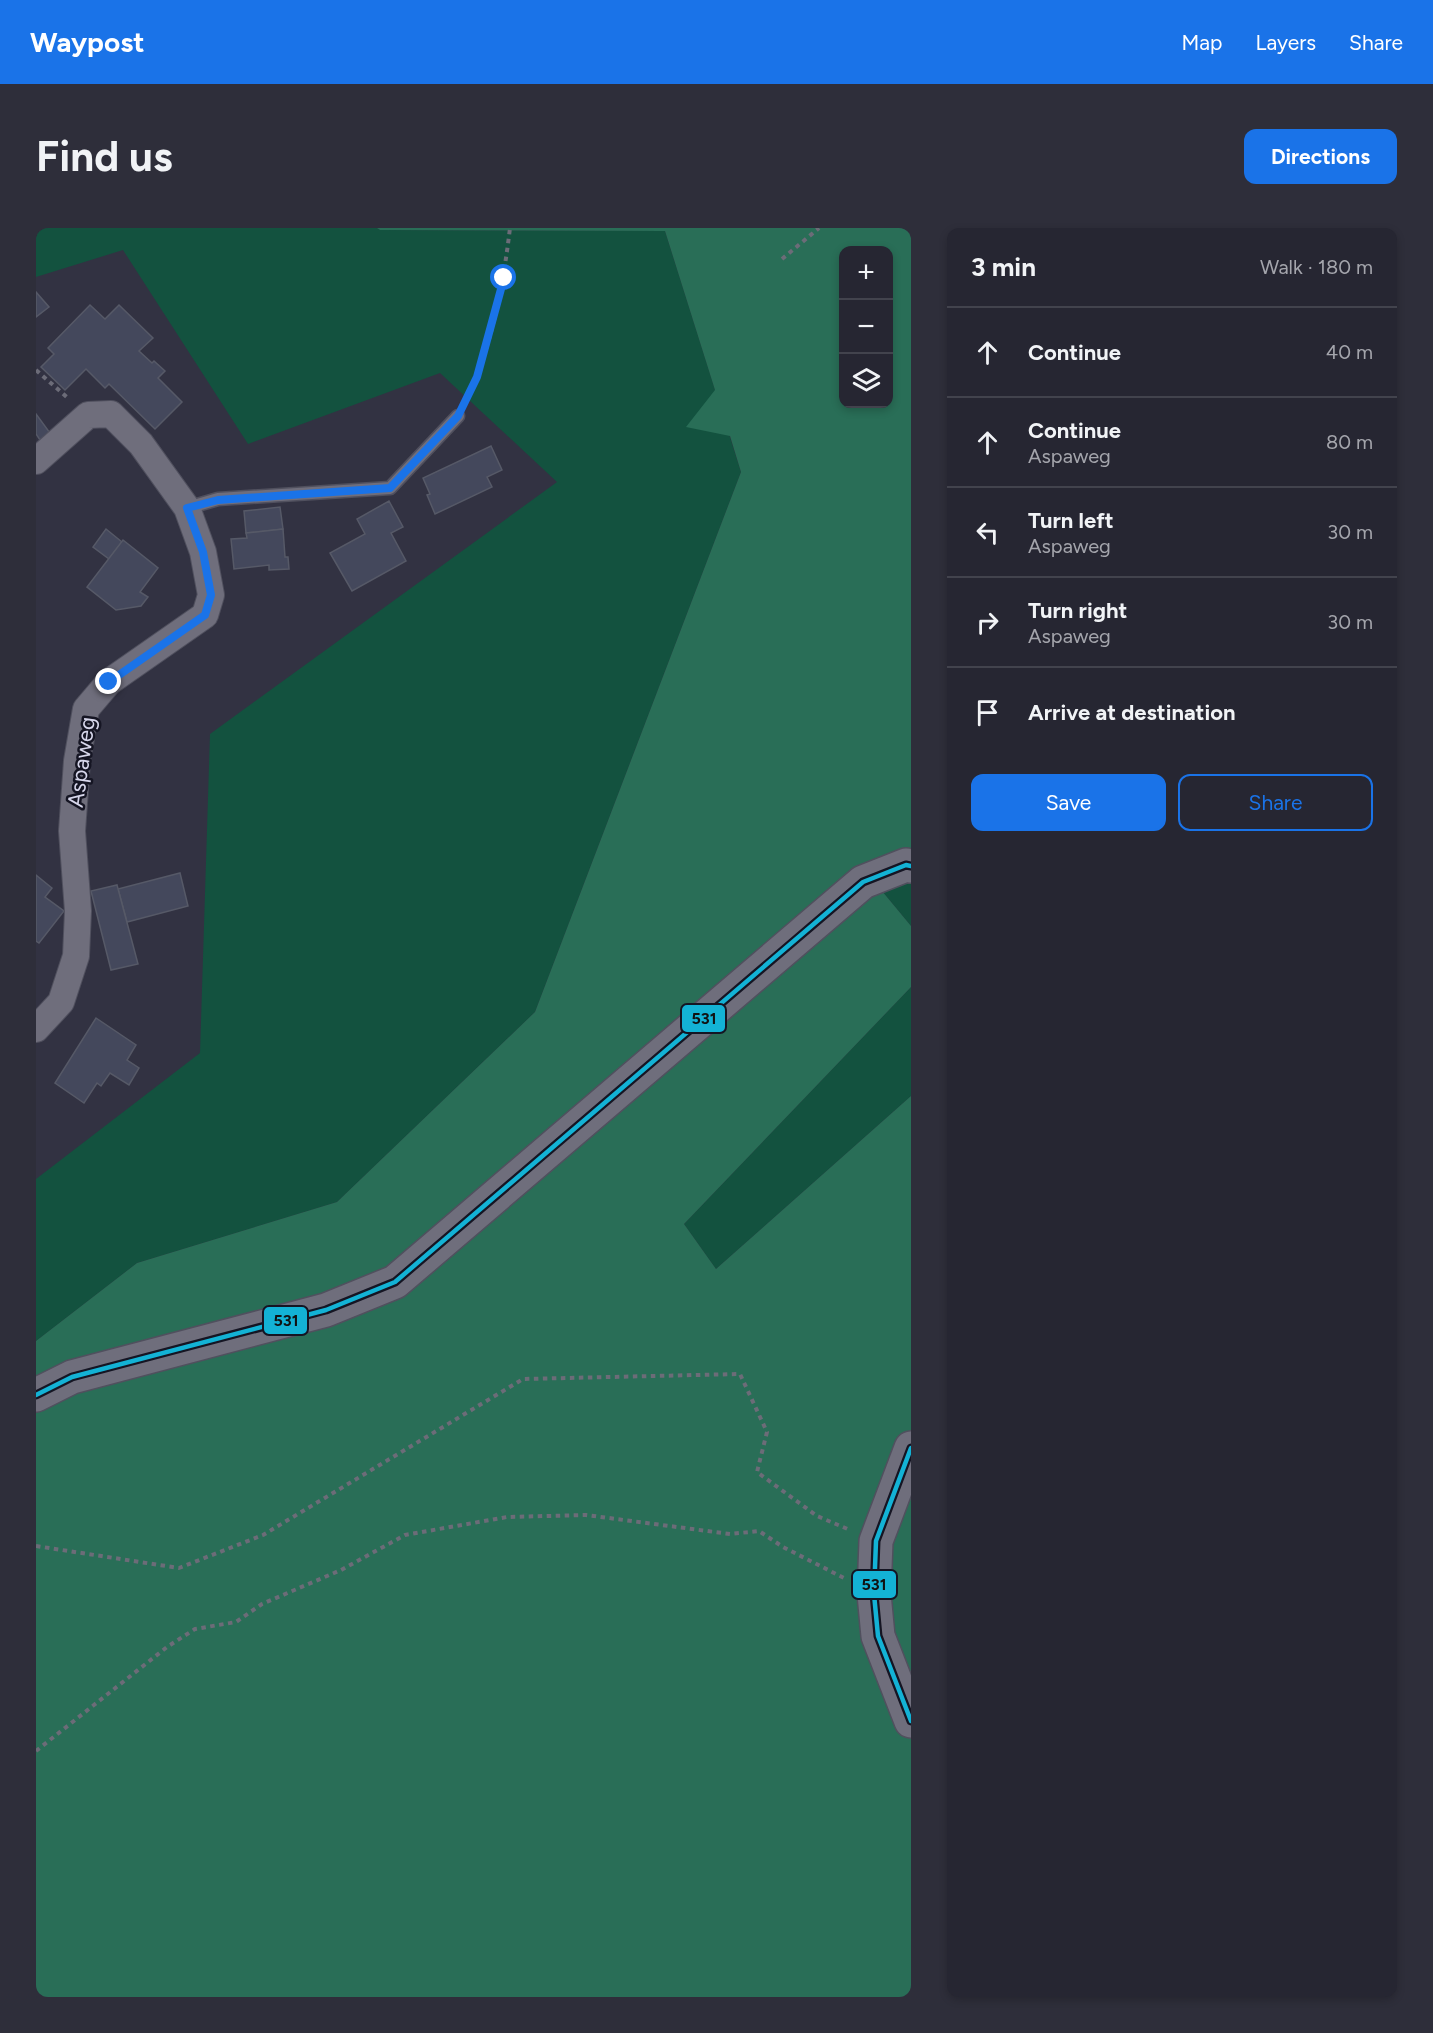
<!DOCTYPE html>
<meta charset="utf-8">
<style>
:root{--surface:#262632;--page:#2e2e3a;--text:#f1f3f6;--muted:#a4a5ac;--line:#42434d;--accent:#1a73e8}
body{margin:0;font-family:Figtree,sans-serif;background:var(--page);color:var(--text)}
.controls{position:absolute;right:18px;top:18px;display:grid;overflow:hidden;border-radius:12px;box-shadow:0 3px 9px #0003}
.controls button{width:54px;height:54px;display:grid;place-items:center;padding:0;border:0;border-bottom:2px solid var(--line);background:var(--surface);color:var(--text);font:30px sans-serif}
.stop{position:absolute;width:18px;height:18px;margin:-14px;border:4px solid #1a73e8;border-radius:50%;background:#fff}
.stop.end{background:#1a73e8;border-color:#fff;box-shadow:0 2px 6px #0008}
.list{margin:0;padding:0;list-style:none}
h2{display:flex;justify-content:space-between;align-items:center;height:78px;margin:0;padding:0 24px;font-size:26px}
h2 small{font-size:20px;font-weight:400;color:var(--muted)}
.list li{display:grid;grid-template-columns:39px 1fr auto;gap:18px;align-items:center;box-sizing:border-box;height:90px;padding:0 24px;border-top:2px solid var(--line)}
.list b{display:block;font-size:22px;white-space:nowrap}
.list p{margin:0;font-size:20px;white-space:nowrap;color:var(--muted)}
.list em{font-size:20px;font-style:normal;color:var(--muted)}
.actions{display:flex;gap:12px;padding:18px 24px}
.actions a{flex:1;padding:14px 0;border:2px solid var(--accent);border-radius:12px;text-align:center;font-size:21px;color:var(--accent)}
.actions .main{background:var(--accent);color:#fff}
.icon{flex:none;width:33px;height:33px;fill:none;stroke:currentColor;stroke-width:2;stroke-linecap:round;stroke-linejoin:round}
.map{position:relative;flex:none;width:875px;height:1769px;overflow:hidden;border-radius:12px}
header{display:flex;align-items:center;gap:36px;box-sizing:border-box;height:84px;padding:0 30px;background:var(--accent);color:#fff}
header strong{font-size:28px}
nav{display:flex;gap:33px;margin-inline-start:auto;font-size:21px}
.intro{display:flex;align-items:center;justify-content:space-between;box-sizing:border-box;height:144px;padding:0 36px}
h1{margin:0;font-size:42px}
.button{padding:15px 27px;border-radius:12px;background:var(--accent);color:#fff;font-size:21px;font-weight:700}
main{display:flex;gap:36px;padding:0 36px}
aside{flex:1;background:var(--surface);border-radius:12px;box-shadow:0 3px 9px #0003}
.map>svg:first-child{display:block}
</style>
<header>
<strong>Waypost</strong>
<nav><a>Map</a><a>Layers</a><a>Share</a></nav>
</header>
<div class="intro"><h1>Find us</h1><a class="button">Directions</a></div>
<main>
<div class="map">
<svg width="875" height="1769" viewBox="0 0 875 1769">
<rect width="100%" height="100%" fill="#323242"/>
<g fill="#13523f">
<polygon points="0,0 341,0 344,2 629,3 705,244 499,784 301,974 101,1035 0,1113 0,951 164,825 174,506 521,254 404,145 212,216 87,22 0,49"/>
<polygon points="875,652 875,698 846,663"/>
<polygon points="875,759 875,868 680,1041 648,996"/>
</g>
<path fill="#296e57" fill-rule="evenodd" d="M341 0H875V652L846 663 875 698V759L648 996 680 1041 875 868V1769H0V1113L101 1035 301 974 499 784 705 244 694 208 650 199 679 162 629 3 344 2ZM808 22H852V176H808Z"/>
<g fill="#44485c" stroke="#565967" stroke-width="1.5">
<polygon points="0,64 13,79 0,89"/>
<polygon points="54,77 69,91 83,77 117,110 103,123 116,135 118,133 129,143 122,150 146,174 119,201 73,156 69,160 50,141 29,162 5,139 18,126 12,120"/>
<polygon points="0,186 14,205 4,212 0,206"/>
<polygon points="455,218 466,242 451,249 456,259 399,286 391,267 394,266 387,250"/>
<polygon points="353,273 367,299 355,305 370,333 316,363 294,325 329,306 321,291"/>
<polygon points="244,279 247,301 210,305 208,283"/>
<polygon points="70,301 86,314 73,331 57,319"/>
<polygon points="247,301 249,329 252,329 253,341 233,342 233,337 198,341 195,311 211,310 210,305"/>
<polygon points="87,312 122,340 104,364 112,369 105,378 80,382 51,359"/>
<polygon points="144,645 152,678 91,694 82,661"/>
<polygon points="0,647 16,660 9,669 28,683 3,715 0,713"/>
<polygon points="81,657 102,736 75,742 55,663"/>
<polygon points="60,790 100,817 91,832 103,840 93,857 74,845 65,858 61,855 48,875 19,855"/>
</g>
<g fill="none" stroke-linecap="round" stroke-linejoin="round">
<g stroke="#50505e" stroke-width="15">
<polyline id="lane" points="151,280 182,271 354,260 422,188"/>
</g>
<g stroke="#50505e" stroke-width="28">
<polyline id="street" points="0,233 52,187 75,186 105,216 151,280 167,324 175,367 169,387 73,454 50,481 41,533 36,603 42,683 40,728 25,774 0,801"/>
</g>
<g stroke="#50505e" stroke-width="36">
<g id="secondary">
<polyline points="0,1167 36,1149 290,1082 359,1054 827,654 870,637 875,638"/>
<polyline points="875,1220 840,1313 838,1366 842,1408 875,1493"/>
</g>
</g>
<g stroke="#6c6c78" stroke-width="4" stroke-dasharray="4.5 4.5" stroke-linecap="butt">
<polyline points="746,31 783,0"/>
<polyline points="0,142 33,171"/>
<path d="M430 171C456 119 467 58 474 0"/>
<polyline points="0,1318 143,1340 227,1307 487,1151 704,1146 731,1204 721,1244 781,1288 814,1302"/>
<polyline points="0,1523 131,1419 159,1401 200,1394 226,1376 305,1342 369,1307 471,1289 550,1287 694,1306 723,1303 747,1319 808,1350"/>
</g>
<use href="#lane" stroke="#6f6e7c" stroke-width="12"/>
<use href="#street" stroke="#6f6e7c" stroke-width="26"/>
<use href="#secondary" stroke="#6f6e7c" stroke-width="33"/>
<g stroke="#151523" stroke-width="9">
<g id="bus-1">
<polyline points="0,1167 36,1149 290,1082 359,1054 827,654 870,637 875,638"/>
<polyline points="875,1220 840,1313 838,1366 842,1408 875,1493"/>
</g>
</g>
<use href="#bus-1" stroke="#13b2d5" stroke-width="4.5"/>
</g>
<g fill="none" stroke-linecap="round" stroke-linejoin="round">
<polyline stroke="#1a73e8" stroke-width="8" points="73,454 169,387 175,367 167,324 151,280 182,272 354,260 422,188 441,149 468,50"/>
</g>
<g text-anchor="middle" stroke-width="5" stroke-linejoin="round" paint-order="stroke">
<g font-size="22" fill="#d7d7eb" stroke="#151523">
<text transform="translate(45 534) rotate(-82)" y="8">Aspaweg</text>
</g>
</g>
<g stroke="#151523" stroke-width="2">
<rect x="645" y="776" width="45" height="29" rx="6" fill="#13b2d5"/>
<rect x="227" y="1078" width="45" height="29" rx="6" fill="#13b2d5"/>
<rect x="816" y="1342" width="45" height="29" rx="6" fill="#13b2d5"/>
</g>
<g font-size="16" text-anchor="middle" font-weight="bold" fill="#111">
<text x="668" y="796">531</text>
<text x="250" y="1098">531</text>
<text x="838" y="1362">531</text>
</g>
</svg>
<div class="controls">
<button>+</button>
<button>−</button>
<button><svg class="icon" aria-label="layers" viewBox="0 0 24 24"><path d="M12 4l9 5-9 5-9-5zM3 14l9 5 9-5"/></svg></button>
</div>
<div class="stop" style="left:468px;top:50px"></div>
<div class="stop end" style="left:73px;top:454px"></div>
</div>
<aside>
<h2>3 min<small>Walk · 180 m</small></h2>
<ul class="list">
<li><svg class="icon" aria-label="ahead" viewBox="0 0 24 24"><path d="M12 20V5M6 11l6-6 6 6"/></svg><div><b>Continue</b></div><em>40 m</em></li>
<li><svg class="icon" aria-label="ahead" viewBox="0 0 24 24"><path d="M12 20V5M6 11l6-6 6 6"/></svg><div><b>Continue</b><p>Aspaweg</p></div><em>80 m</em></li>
<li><svg class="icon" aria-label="left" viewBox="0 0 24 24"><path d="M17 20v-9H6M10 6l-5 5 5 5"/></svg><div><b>Turn left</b><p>Aspaweg</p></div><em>30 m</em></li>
<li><svg class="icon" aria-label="right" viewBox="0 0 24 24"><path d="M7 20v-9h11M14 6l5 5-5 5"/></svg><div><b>Turn right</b><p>Aspaweg</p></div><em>30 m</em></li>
<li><svg class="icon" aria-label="arrive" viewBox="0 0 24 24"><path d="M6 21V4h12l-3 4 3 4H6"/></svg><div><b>Arrive at destination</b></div></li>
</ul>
<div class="actions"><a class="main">Save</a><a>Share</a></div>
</aside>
</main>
